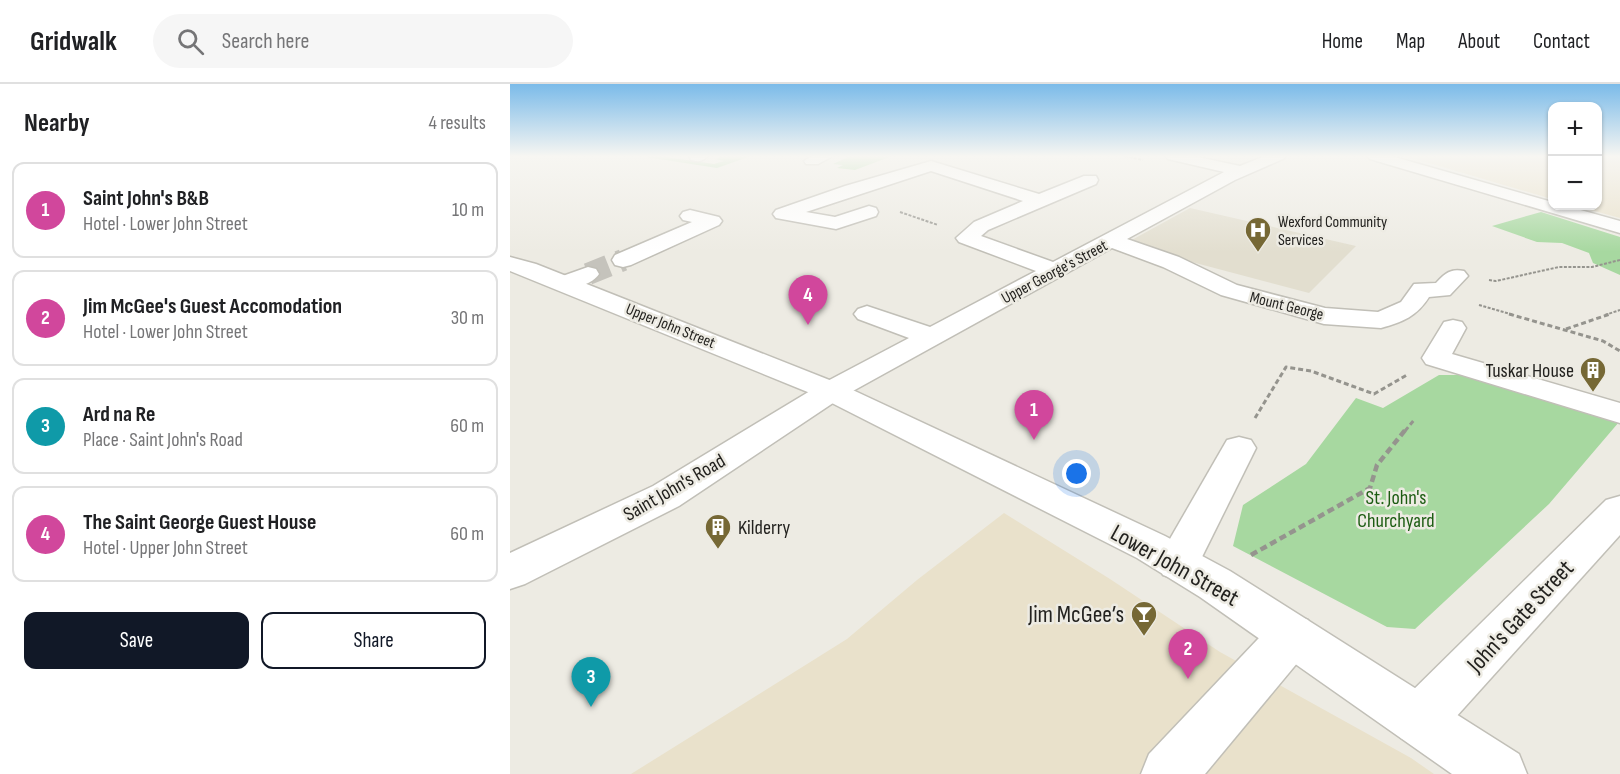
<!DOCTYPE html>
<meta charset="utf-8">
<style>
:root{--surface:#fff;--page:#f6f6f6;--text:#202124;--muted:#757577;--line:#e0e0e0;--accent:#111827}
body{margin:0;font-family:"Sofia Sans Condensed",sans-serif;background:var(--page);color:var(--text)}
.controls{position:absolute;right:18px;top:18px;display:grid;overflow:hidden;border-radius:12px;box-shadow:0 2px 4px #0004}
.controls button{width:54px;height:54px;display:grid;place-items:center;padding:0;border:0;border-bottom:2px solid var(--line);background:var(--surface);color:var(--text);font:30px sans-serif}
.you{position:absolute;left:567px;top:390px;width:21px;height:21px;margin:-15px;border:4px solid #fff;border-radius:50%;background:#1a73e8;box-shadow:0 0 0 9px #1a73e833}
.badge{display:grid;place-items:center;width:39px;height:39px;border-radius:50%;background:var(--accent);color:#fff;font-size:20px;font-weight:700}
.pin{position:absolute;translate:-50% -50px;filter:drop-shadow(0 2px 3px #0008)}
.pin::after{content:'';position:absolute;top:32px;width:21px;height:18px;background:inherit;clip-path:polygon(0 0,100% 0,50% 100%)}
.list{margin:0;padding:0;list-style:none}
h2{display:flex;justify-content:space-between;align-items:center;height:78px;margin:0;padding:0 24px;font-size:26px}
h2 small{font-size:20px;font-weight:400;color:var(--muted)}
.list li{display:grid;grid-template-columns:39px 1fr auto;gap:18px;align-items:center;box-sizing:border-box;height:96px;margin:0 12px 12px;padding:0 12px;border:2px solid var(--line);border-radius:12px}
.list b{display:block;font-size:22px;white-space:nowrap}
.list p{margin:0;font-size:20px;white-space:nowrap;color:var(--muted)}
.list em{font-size:20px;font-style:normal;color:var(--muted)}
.actions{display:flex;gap:12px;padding:18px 24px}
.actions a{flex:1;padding:14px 0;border:2px solid var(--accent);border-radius:12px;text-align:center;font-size:21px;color:var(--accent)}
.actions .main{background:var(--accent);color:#fff}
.icon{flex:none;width:33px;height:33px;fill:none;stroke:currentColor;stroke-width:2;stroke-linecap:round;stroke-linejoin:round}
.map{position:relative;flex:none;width:1110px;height:690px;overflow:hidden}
header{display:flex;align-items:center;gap:36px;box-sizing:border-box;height:84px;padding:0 30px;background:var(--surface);border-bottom:2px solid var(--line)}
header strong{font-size:28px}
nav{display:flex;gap:33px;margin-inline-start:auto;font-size:21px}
.search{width:420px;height:54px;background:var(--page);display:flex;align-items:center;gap:15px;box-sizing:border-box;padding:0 21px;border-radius:33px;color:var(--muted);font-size:22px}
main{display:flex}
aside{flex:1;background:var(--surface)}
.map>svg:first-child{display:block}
</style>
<header>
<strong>Gridwalk</strong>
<div class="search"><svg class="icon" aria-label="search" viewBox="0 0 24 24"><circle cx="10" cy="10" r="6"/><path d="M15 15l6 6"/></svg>Search here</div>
<nav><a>Home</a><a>Map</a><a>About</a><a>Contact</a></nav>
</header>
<main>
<aside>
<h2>Nearby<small>4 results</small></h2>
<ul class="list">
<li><span class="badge" style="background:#d1479c">1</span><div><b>Saint John's B&amp;B</b><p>Hotel · Lower John Street</p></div><em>10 m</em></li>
<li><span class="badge" style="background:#d1479c">2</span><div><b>Jim McGee's Guest Accomodation</b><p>Hotel · Lower John Street</p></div><em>30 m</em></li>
<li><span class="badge" style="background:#0f9aa8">3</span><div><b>Ard na Re</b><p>Place · Saint John's Road</p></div><em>60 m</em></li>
<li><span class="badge" style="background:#d1479c">4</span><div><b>The Saint George Guest House</b><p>Hotel · Upper John Street</p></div><em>60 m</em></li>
</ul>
<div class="actions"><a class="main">Save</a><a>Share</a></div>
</aside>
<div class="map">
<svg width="1110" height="690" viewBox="0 0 1110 690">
<rect width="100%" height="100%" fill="#edebe3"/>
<g fill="#e9e1cb">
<polygon points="891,72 1042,72 1042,115 909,76"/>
<polygon points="1088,72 1110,72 1110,134 1066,122 1088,122"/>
<polygon points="494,429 600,495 710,568 901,674 924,690 121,690 337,555 407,496"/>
</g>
<polygon fill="#e2decf" points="680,124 846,162 799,209 678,177 620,157"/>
<g fill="#a7d8a0">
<polygon points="149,72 204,80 214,77 205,75 214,72 241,72 207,84 136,73"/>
<polygon points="340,72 382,72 345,86 327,84 333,81 323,80"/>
<polygon points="1031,128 1110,153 1110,191 1083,179 1079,169 1052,159 1027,158 982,142"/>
<polygon points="929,291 953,291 1109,338 1039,420 905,545 877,543 723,462 733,421 796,380 846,314 873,324"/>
</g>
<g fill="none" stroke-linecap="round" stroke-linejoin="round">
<polyline stroke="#c5c3bc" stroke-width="22" stroke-dasharray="22 11" stroke-linecap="butt" points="78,190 113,176"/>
<g stroke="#c1bfb7" stroke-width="3">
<g id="minor">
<path d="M179 72H197C193 78 187 78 181 76Z"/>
<polygon points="302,72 323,72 308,80 296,80 294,77"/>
<path d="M656 72H683L730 82 755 72H776L773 75 725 96 617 155 669 173 727 201 815 224 868 228 891 218 904 200 926 199C935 189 941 184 954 187L958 192 940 211 919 213C907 232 893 238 871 244L814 240 711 211 653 183 602 164 332 313 169 422 15 500 0 505V469L143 402 310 301 399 254 348 235 344 230 348 225 357 222 420 243 526 187 449 158 446 154 464 138 513 117 421 87 296 128 325 133 359 122 366 124 368 128 366 132 326 145 266 134 263 130 266 126 335 102 421 77 529 110 574 92H586L588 96 586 100 478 146 471 152 543 178 714 88 658 75Z"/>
<polygon points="857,72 881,72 1042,118 1042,122 1056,122 1110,137 1110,149 860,75"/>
<polygon points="180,126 209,133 212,137 209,141 121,181 113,183 105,181 102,176 105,171 182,138 173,136 170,132 173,128"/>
<path d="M78 183 86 185 89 190C82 201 59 207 47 204L43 199 47 194Z"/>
<polygon points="943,236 952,238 956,244 942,270 1110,319 1110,339 916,280 912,274 934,238"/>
<polygon points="729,353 741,356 746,364 683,491 668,496 653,491 647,479 653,467 717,356"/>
<polygon points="1110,412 1110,451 927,654 909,662 891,654 883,636 891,618 1096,416"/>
<polygon points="782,530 798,536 805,551 798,566 695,690 631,690 639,670 766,536"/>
</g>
</g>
<g stroke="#c1bfb7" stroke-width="3">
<polygon id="major" points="0,173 26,180 332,301 655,452 720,487 1009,670 1017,690 942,690 690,513 627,474 310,313 0,187"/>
</g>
<g stroke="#95948e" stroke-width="2" stroke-dasharray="3 1.5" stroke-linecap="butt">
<polyline points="615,72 633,76"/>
<polyline points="390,128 428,141"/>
<polyline points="979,196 986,197 1049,183 1082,183 1110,176"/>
<polyline points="969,221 1004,231"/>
<polyline points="1095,231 1110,226"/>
</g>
<g stroke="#95948e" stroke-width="3" stroke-dasharray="5 3" stroke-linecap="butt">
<polyline points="999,230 1093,257 1110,267"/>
<polyline points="1056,245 1100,230"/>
<polyline points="745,334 776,283 801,287 864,310 897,291"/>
<polyline points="895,347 904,336"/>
</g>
<polyline stroke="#95948e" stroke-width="4.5" stroke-dasharray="7 4" stroke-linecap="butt" points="741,471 860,404 867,381 896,345"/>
<use href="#minor" fill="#fff" fill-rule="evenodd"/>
<use href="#major" fill="#fff" fill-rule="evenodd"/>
</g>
<linearGradient id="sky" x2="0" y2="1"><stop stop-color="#7bbbe9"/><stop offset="0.43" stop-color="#f7f6f2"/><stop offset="1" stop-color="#f7f6f2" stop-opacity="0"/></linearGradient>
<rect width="1110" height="168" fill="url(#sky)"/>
<defs>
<g id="hospital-pin" transform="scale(1.35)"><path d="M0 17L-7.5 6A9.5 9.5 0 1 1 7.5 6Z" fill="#766835" stroke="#edebe3"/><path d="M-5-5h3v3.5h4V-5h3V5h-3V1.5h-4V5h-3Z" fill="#fff"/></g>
<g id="building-pin" transform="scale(1.35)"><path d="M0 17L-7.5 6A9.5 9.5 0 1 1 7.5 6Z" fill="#766835" stroke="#edebe3"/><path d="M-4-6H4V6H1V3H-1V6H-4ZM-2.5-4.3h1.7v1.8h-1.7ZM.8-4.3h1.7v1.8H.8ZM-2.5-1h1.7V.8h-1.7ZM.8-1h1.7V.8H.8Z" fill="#fff"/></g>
<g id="bar-pin" transform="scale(1.35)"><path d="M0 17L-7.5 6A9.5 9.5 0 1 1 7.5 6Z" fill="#766835" stroke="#edebe3"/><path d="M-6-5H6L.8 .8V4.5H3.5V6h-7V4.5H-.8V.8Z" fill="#fff"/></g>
</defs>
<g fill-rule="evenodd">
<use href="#hospital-pin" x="748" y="146"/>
<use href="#building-pin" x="1083" y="286"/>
<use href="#building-pin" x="208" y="443"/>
<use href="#bar-pin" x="634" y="530"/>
</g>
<g text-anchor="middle" stroke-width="5" stroke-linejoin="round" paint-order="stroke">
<g font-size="16" fill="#23221f" stroke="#edebe3" text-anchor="start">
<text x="768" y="143">Wexford Community<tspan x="768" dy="18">Services</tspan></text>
</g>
<g font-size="16" fill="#23221f" stroke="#edebe3">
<text transform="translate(544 187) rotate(-28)" y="6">Upper George's Street</text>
<text transform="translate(777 221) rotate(14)" y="6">Mount George</text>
<text transform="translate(161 241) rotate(22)" y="6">Upper John Street</text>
</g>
<g font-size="20" fill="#23221f" stroke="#edebe3" text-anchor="end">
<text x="1064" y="293">Tuskar House</text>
<text x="228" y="450" text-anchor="start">Kilderry</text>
</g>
<g font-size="20" fill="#23221f" stroke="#edebe3">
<text transform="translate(164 403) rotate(-30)" y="7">Saint John's Road</text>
</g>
<g font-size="20" fill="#1c5c12" stroke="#edebe3">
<text x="886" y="420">St. John's<tspan x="886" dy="23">Churchyard</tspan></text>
</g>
<g font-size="24" fill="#23221f" stroke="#edebe3">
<text transform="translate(665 481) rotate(29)" y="8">Lower John Street</text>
<text transform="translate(1010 532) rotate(-47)" y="8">John's Gate Street</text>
</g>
<g font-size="24" fill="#23221f" stroke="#edebe3" text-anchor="end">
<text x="614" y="538">Jim McGee’s</text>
</g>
</g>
</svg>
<div class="controls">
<button>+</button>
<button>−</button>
</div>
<div class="you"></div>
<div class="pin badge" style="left:524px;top:356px;background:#d1479c">1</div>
<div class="pin badge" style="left:678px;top:595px;background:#d1479c">2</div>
<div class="pin badge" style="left:81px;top:623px;background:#0f9aa8">3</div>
<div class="pin badge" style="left:298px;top:241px;background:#d1479c">4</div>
</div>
</main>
